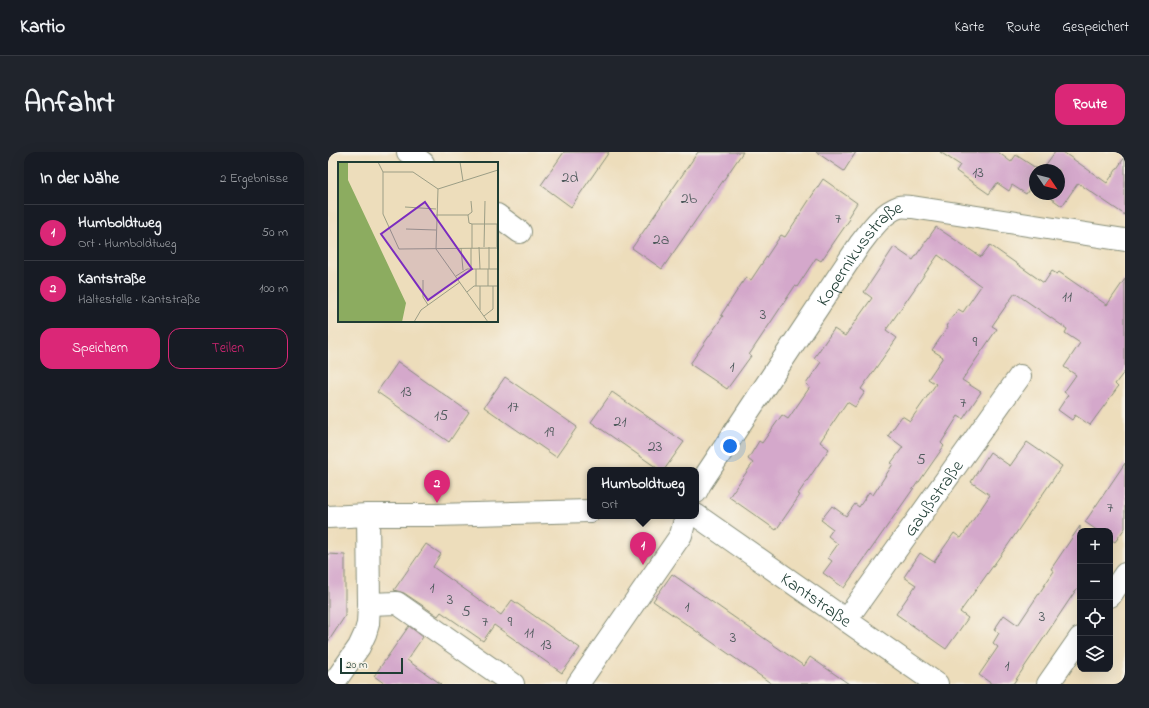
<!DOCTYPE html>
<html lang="de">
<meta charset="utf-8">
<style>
:root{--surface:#171b24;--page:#20242c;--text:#f1f3f6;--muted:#9ea1a6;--line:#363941;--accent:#db2777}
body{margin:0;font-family:"Indie Flower",sans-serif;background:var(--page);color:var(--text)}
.controls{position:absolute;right:12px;bottom:12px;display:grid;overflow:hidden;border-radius:8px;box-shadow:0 4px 16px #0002}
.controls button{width:36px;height:36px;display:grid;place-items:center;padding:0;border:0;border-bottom:1px solid var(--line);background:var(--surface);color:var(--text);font:20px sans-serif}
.compass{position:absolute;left:701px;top:12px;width:36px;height:36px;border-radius:50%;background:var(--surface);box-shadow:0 4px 16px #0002;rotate:125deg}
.scale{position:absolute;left:12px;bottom:10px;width:63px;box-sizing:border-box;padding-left:4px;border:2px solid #1f3d34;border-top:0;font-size:11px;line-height:14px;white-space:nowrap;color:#1f3d34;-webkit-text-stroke:3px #f7f3e8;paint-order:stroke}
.you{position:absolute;left:402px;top:294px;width:14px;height:14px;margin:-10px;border:3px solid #fff;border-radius:50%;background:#1a73e8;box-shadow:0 0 0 6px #1a73e833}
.badge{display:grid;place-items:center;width:26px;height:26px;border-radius:50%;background:var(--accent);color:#fff;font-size:13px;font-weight:700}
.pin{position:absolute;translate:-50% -33px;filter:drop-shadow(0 1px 2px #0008)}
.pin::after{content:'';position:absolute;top:21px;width:14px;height:12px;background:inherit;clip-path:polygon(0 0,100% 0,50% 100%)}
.popup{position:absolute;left:259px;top:315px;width:112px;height:52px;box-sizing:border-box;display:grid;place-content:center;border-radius:8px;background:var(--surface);filter:drop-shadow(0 1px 3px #0005);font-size:13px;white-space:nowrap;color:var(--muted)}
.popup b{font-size:15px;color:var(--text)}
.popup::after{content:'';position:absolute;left:50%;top:100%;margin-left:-8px;border:8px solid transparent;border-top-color:var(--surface)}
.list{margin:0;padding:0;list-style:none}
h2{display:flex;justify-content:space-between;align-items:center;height:52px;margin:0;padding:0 16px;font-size:17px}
h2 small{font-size:13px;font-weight:400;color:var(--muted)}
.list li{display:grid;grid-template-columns:26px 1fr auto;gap:12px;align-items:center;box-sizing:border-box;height:56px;padding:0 16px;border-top:1px solid var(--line)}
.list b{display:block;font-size:15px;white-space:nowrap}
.list p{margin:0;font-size:13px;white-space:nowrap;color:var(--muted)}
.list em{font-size:13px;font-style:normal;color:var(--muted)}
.actions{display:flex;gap:8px;padding:12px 16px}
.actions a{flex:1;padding:9px 0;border:1px solid var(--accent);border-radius:12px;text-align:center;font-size:14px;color:var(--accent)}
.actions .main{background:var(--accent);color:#fff}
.icon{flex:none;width:22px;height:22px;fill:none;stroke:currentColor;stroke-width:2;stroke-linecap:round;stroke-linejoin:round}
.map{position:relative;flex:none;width:797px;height:532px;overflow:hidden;border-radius:12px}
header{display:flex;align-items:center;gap:24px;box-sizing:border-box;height:56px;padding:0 20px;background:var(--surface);border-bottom:1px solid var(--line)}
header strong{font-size:19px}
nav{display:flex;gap:22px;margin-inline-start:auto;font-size:14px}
.intro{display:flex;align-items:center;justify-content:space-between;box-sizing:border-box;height:96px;padding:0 24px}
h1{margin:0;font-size:28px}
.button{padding:10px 18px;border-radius:12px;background:var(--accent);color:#fff;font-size:14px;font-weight:700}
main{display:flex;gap:24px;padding:0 24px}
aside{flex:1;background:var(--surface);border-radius:12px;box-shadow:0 4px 16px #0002}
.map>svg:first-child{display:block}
</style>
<header>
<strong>Kartio</strong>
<nav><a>Karte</a><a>Route</a><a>Gespeichert</a></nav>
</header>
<div class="intro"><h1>Anfahrt</h1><a class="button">Route</a></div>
<main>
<aside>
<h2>In der Nähe<small>2 Ergebnisse</small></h2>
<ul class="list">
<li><span class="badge">1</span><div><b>Humboldtweg</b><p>Ort · Humboldtweg</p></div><em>50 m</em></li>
<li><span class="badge">2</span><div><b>Kantstraße</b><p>Haltestelle · Kantstraße</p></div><em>100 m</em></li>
</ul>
<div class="actions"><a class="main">Speichern</a><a>Teilen</a></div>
</aside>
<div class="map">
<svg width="797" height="532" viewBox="0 0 797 532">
<rect width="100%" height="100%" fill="#f7f3e8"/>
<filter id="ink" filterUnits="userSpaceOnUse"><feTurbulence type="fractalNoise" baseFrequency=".025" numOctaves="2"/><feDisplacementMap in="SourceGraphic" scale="8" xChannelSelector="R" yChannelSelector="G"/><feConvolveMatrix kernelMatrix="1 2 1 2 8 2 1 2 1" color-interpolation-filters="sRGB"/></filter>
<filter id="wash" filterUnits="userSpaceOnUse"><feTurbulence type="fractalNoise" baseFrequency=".012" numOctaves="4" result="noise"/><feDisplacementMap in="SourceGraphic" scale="16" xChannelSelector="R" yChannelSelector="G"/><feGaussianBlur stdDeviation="0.9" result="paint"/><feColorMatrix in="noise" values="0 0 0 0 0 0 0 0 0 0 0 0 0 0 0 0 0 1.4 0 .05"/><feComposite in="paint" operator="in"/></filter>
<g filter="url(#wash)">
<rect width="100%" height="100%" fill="#edddbb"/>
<g id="blocks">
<g fill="#d4a8cb">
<polygon points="236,0 281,0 243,55 213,33"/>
<polygon points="370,0 415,0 334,117 304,96"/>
<polygon points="488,0 528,0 516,19"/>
<polygon points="612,0 670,0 683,10 688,3 711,18 707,18 707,35 704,33 698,42 684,33 681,39 669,31 661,42 628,19 632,13"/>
<polygon points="727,0 735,0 779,31 797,5 797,63 750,31 734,54 717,42 731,42 731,18 714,18"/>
<polygon points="495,27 529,51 520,65 522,67 493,109 488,106 469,135 467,134 421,203 423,204 399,237 362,212 395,164 393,163 418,125 423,128 453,83 457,85"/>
<polygon points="608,75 653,105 662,93 716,131 724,119 729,122 731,120 779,153 797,127 797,219 787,232 790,235 762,273 747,263 744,268 730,258 740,243 736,240 748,223 736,215 752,191 737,181 739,177 687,141 664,174 669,177 634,228 653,240 635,267 630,264 613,291 616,294 591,330 590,330 516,436 495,421 504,409 500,406 510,392 500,384 505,377 493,368 504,354 518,364 527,352 531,355 541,340 545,343 565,312 563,311 575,295 560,284 574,264 582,269 608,232 600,227 615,205 604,198 620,175 618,174 630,157 635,160 653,134 610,103 558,178 569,186 533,237 537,240 527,255 519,250 492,290 501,297 470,342 472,343 448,378 401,345 425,311 420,307 431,289 434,291 454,263 460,267 482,235 478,232 493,210 486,206 506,177 517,184 544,146 536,140 566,95 585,108"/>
<polygon points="70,210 141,260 121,290 49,240"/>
<polygon points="177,225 249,275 228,305 156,255"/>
<polygon points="284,240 356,290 336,318 332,318 263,270"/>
<polygon points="699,290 734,314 680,393 632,460 640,466 618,497 568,462 588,433 576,425 592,401 606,410 626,381 633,386 662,343 643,330 662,300 682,314"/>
<polygon points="797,311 797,376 787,390 782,387 782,379 770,379 757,370"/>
<polygon points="752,374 752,432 685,532 664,532 651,523 670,495 665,491 671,481 666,478 676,463 690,473 726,419 723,417"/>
<polygon points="98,392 113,402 105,415 173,463 184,448 252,496 234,521 166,473 155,489 113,460 110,464 76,441 66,438"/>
<polygon points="0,402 17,403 17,464 0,490"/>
<polygon points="344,422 476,514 482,505 521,532 444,532 325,449"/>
<polygon points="81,474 95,485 79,508 113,532 57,532 46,524"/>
</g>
</g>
</g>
<g filter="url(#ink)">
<use href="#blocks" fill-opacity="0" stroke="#868d78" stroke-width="1"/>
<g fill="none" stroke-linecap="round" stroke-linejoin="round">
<g stroke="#868d78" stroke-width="24">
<g id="minor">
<polyline points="80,0 95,11"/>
<polyline points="169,63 192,80"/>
<path id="s1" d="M368 340 372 332 532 92C543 78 554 61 571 55 575 54 580 55 584 55L797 88"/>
<path id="s2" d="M368 363 609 532"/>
<polyline points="0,365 40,363 107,363 262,359"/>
<polyline points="782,444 797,422"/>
<polyline points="41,452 69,451 185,532"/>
<path id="s3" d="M518 468 692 224"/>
<polyline points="5,532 31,495 37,482 40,472 41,452 40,363"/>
<polyline points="250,532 353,383 358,364"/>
<polyline points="720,532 752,486"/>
</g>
</g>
<use href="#minor" stroke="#fff" stroke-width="22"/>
</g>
</g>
<g text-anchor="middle" stroke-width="3.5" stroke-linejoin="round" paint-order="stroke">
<g font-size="16" fill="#4c585a">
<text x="650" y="25">13</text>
<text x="242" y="30">2d</text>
<text x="361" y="51">2b</text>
<text x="510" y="71">7</text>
<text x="333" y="92">2a</text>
<text x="739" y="149">11</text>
<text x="435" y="167">3</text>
<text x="647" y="194">9</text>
<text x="404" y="219">1</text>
<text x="78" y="244">13</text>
<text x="635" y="255">7</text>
<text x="185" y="259">17</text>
<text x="113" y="268">15</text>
<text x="292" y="274">21</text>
<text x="221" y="284">19</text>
<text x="327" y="299">23</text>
<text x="593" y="312">5</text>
<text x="782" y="360">7</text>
<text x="104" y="440">1</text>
<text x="122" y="452">3</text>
<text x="359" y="459">1</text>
<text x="138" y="464">5</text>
<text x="714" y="469">3</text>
<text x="157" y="474">7</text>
<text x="182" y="474">9</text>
<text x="201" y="485">11</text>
<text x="405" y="490">3</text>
<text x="218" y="497">13</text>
<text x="679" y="518">1</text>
</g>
<g font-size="18" fill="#1f3d34" stroke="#f7f3e8">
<text dy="6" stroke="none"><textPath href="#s1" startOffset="290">Kopernikusstraße</textPath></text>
<text dy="6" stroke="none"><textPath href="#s3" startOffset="150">Gaußstraße</textPath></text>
<text dy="6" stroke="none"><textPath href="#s2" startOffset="147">Kantstraße</textPath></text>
</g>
</g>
<g transform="translate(10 10)">
<rect width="160" height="160" fill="#edddbb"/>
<path d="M0 0H10V18L68 141 64 160H0Z" fill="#8cac60"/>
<path fill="none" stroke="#9b9d85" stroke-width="1" d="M40 0 45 10V52L61 87 160 86M122 0 125 19M45 10H75L100 27M100 27 98 87 150 160M100 27 160 8M67 45 98 47M98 53H130L131 61 134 62V86M130 53 134 50 133 39M134 62H160M159 62V85M68 67 98 68M141 85 142 107M146 85 147 39M151 85V107M123 86 125 108M133 86V107M138 107V124M150 107V124M118 114 129 107H160M85 118V135L90 143M142 124V148M129 130 136 124H160M146 154 155 147V124M76 160 83 148 122 120"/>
<path fill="#7b2cbf" fill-opacity="0.15" stroke="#7b2cbf" stroke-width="2" d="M87 40 134 107 90 138 43 72Z"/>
<rect width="160" height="160" fill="none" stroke="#1f3d34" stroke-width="2"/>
</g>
</svg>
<div class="controls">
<button>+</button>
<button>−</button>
<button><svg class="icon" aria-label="locate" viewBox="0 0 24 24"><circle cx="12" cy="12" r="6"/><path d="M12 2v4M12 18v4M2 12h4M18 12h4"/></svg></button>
<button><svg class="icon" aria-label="layers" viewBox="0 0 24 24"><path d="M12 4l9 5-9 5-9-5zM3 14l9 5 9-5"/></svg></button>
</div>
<svg class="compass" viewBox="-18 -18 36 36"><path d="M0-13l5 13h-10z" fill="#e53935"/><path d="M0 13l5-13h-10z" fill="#9ea1a6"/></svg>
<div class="scale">20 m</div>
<div class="you"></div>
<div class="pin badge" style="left:315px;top:413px">1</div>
<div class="popup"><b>Humboldtweg</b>Ort</div>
<div class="pin badge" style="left:109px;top:351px">2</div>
</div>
</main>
